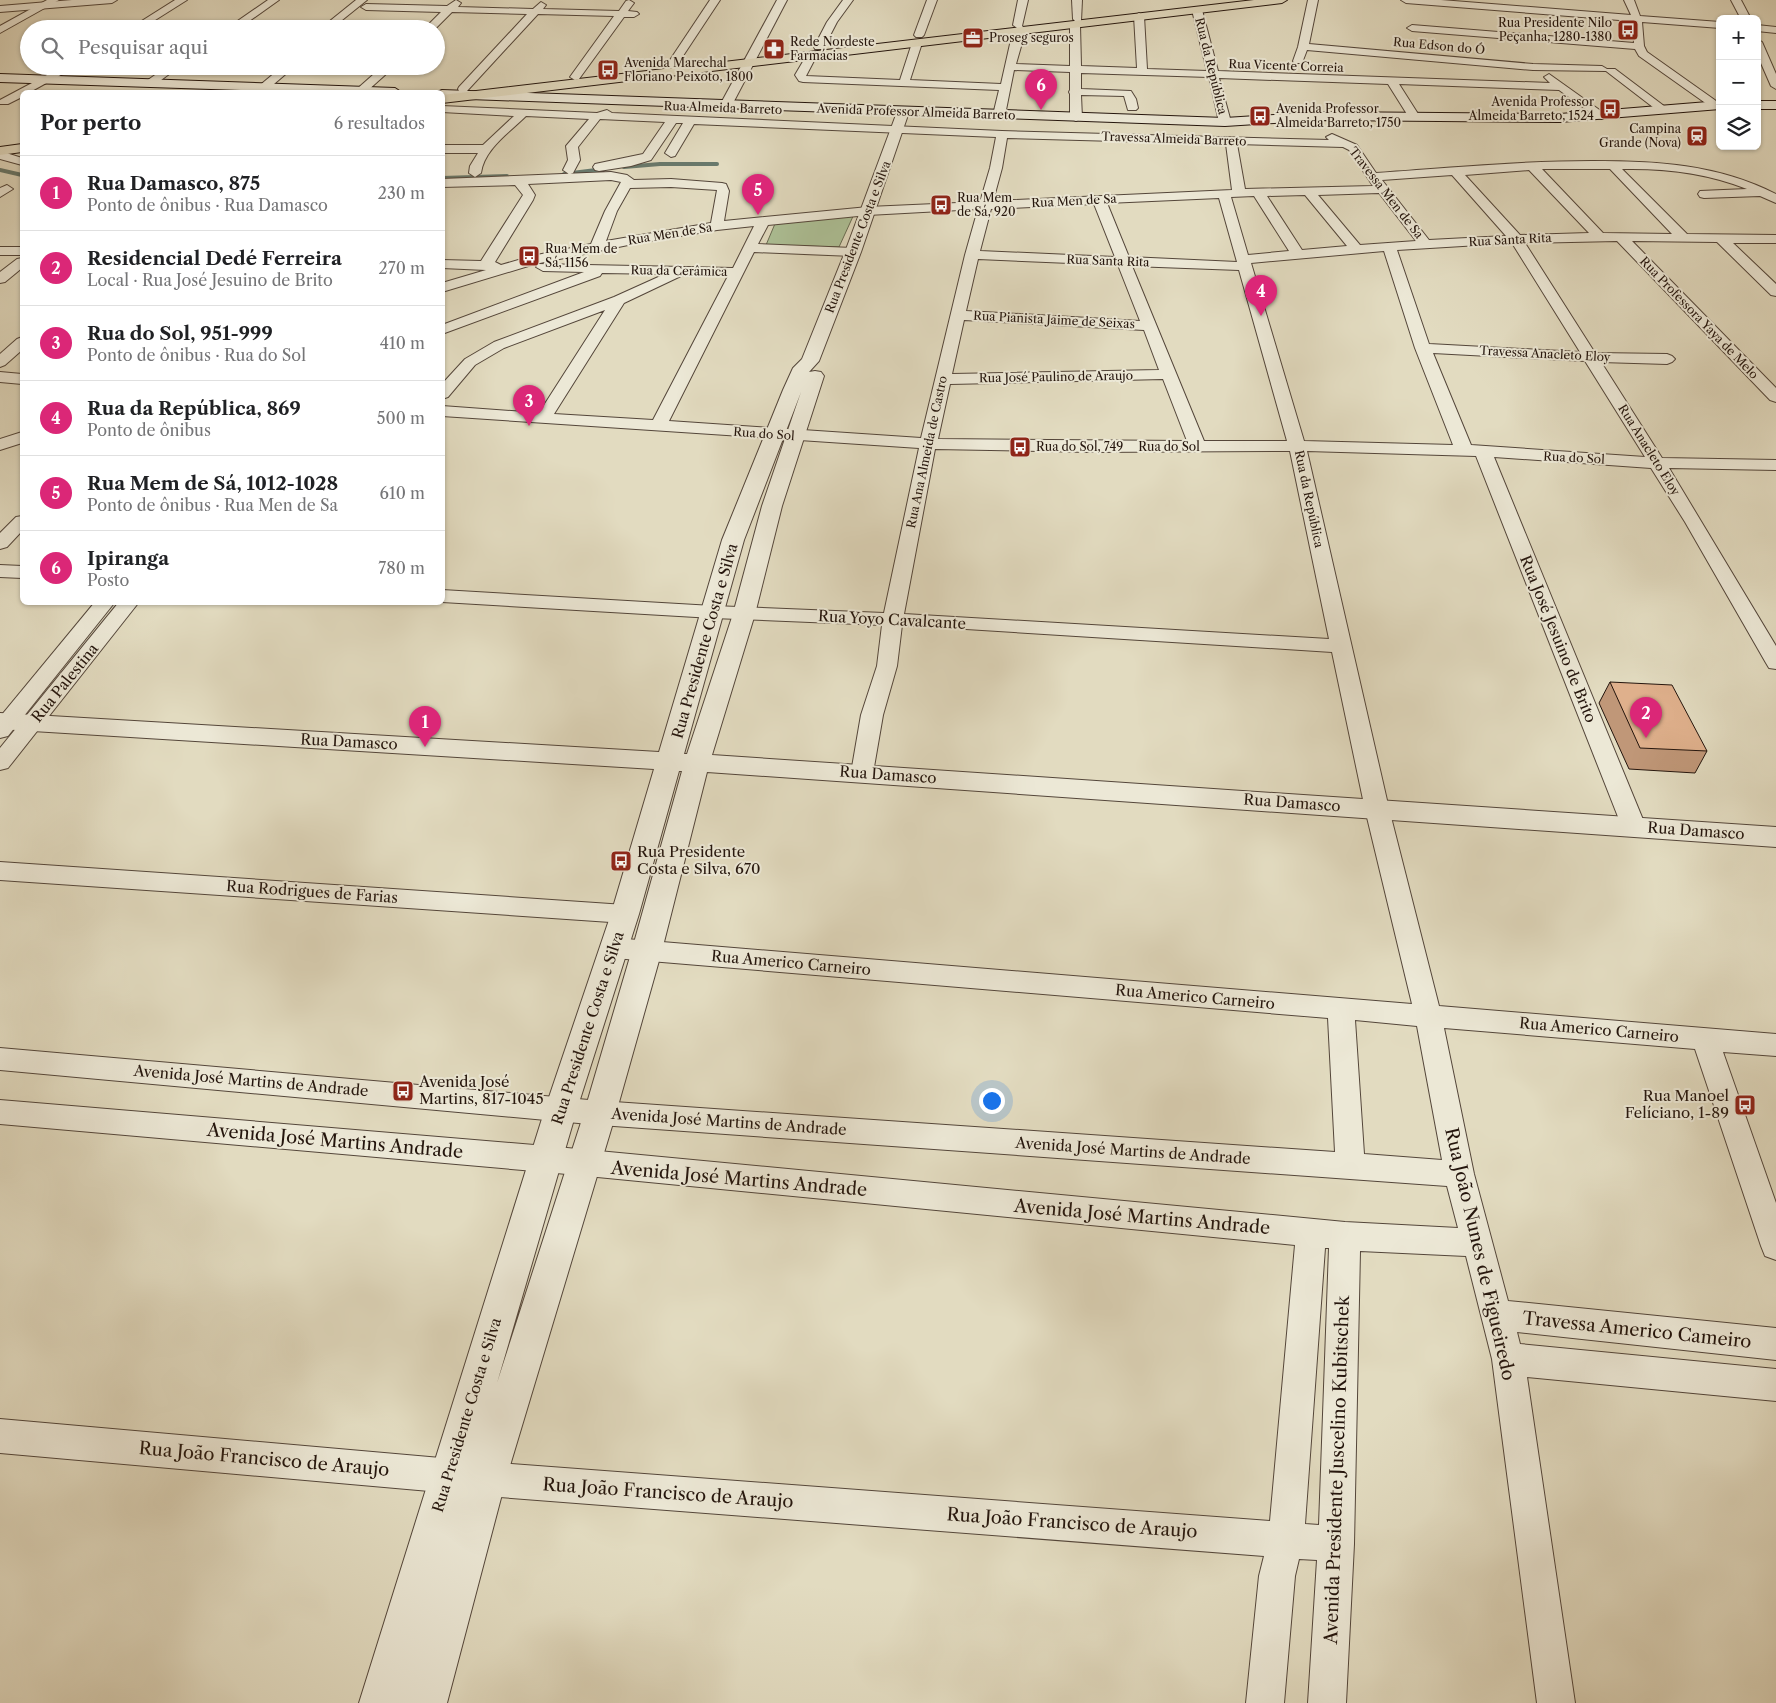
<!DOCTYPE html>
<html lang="pt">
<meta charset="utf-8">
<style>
:root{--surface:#fff;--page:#f2f2f2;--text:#202124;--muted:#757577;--line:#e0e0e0;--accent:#db2777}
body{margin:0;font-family:"Libre Caslon Text",serif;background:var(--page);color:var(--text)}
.controls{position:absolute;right:15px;top:15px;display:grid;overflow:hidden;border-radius:8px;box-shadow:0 1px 4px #0004}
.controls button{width:45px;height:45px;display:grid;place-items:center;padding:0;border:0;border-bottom:1px solid var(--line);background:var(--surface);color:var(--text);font:25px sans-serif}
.you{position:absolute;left:991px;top:1100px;width:18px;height:18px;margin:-12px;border:4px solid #fff;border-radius:50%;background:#1a73e8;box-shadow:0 0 0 8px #1a73e833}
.badge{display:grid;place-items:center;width:32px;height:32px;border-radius:50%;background:var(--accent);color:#fff;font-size:16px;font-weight:700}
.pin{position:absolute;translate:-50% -41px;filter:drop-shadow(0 1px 2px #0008)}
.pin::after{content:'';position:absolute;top:26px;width:18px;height:15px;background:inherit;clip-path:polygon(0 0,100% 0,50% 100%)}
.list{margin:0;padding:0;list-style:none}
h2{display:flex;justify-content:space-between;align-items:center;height:65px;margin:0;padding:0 20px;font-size:21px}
h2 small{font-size:16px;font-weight:400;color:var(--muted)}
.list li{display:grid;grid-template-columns:32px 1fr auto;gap:15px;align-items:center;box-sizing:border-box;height:75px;padding:0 20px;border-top:1px solid var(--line)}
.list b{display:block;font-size:19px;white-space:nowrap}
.list p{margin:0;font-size:16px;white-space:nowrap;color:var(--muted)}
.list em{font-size:16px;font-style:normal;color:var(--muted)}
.icon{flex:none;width:28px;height:28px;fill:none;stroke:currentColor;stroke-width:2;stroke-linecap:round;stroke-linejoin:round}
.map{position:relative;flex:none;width:1776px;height:1703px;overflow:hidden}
.search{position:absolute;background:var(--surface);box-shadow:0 1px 4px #0004;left:20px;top:20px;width:425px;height:55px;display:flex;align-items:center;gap:12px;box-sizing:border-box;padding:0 18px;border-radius:28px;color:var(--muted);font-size:19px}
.panel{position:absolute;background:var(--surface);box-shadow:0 1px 4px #0004;left:20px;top:90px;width:425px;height:515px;border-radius:8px}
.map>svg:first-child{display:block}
</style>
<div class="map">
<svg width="1776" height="1703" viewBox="0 0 1776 1703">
<rect width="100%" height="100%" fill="#e2dbc0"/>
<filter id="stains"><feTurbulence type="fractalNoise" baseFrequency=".004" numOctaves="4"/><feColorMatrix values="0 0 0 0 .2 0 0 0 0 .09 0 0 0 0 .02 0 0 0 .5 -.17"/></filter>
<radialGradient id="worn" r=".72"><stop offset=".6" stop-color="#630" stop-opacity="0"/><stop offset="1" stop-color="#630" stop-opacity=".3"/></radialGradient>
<polygon fill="#adc197" stroke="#686b52" points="855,212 839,247 766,245 777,219"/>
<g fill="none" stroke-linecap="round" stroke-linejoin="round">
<g stroke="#68796c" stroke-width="4">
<polyline points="624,167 660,164 717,164"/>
<polyline points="0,170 22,175"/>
<polyline points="564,174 604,169"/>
<polyline points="442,178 507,176"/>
</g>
<g stroke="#54463a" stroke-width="2">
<g id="minor">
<polygon points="47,0 59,0 0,33 0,26"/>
<polygon points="175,0 187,0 141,29 129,29"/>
<polygon points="268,0 279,0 238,29 226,29"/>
<polygon points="356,0 367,0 331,29 320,29"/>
<polygon points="456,0 461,3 458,7 533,9 541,2 546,5 543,9 619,11 626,1 629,0 634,3 628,11 637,12 639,14 634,17 624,17 579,79 575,80 570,77 614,16 538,14 467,91 459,91 458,89 459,87 527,14 452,12 435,29 424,29 441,12 366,10 361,7 366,4 447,6"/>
<polygon points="710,0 720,0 675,68 667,68 666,66"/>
<polygon points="777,0 787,0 732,105 730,107 722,107 720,105"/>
<polygon points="843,0 853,0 837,22 823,49 815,49 814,47 827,22"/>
<polygon points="927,0 937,0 924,35 922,37 916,37 914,35"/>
<polygon points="1018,0 1028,0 1022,26 1026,29 1016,64 1070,66 1070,25 1075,22 1080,25 1081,66 1137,68 1134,16 1139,13 1144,16 1147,69 1207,71 1192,10 1197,7 1202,10 1218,71 1550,83 1544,77 1549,74 1608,116 1602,119 1598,118 1559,90 1399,84 1420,117 1414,120 1410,119 1388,84 1219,78 1231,122 1225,125 1219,122 1209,77 1081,73 1081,89 1131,91 1136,99 1138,108 1136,110 1128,110 1124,96 1081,95 1082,118 1076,121 1070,118 1070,94 1069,92 1070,90 1070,72 1014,70 1005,115 999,118 993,115 999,90 803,82 799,81 795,75 808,53 812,52 817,55 806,76 900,80 912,43 917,40 922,43 910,80 1001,84 1010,44 1017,28 1013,25"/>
<polygon points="1072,0 1082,0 1081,21 1075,21 1073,19"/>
<polygon points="1308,0 1318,0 1309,44 1533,64 1602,66 1607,69 1615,69 1668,109 1666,111 1658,111 1606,71 1533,70 1307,50 1302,63 1294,63 1293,61 1298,47"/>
<polygon points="1401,0 1441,0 1631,15 1624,0 1634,0 1640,16 1720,22 1720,28 1642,22 1644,46 1647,52 1719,103 1720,106 1715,108 1711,107 1639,56 1635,49 1412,31 1407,28 1412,25 1634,43 1632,21 1406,3"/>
<polygon points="1731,0 1741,0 1751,19 1741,19"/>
<polygon points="1757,25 1776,27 1776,33 1757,31"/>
<polygon points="1757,39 1762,42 1776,74 1776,89 1771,86 1757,54"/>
<polygon points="64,66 77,66 30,92 22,92 22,97 8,104 0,104 0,100"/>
<polygon points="168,66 180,66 153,86 145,86 144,84 145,82"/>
<polygon points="283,66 295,66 267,90 259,90 258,88 259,86"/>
<polygon points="383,66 395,66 366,92 357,92 357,89"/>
<path d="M442 106 597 113 607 110 612 113 1002 131 1329 140 1326 137 1332 134 1357 145 1376 173C1448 168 1520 161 1592 161 1656 161 1717 164 1776 194V203L1760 196 1704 198 1700 197 1698 194 1700 191 1747 189C1707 173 1665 168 1622 169L1687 234 1776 235V243H1733L1776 284V296L1771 295 1717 242 1632 241 1776 388V402L1770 400 1617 241 1525 243 1595 353 1667 354 1672 356 1675 359 1672 362 1667 364 1601 362 1662 458 1776 460V470L1669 468 1776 646V669L1769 668 1766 663 1685 522 1651 468 1494 457 1646 827 1642 833 1634 835 1626 833 1622 827 1476 456 1307 451 1389 809 1439 1006 1776 1034V1056L1723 1052 1776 1203V1260L1765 1256 1761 1246 1695 1049 1444 1028 1474 1174 1508 1301 1776 1328V1360L1517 1332 1520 1344 1776 1369V1401L1527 1377 1575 1703H1537L1492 1359 1466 1256 1360 1251 1354 1544 1346 1703H1308L1317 1560 1299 1559 1295 1576 1284 1703H1246L1259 1576 1264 1556 486 1496 0 1453V1419L486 1462 1270 1521 1295 1245 546 1172 0 1124V1100L546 1146 1345 1222 1458 1228 1447 1186 600 1125 0 1070V1048L600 1101 1335 1152 1328 1018 614 958 605 955 601 948 605 941 614 938 1412 1004 1365 809 1332 652 902 625 897 666 883 715 873 773 870 778 862 781 854 778 851 773 861 715 877 666 882 625 713 618 442 602V590L713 606 884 613 919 448 442 416V406L539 413 605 310 504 348 475 365 448 397 442 399V384L465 359 494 342 614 297 665 274 602 273 600 276 442 334V325L584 272 543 271 536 267 538 264 733 268 754 226 717 230 638 243 535 264 442 292V283L486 270 442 268V260L481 261 523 195 515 185 442 187V179L611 172 627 175 634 180 671 179 722 183 726 184 729 191 724 221 868 207 980 202 990 168 996 137 694 124 675 156 671 157 665 153 683 123H676L651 160 631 166 599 171 595 170 593 167 595 164 643 154 665 122 600 119 578 147 580 160 573 173 569 174 563 170 568 160 566 146 589 119 526 116C510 132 484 149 481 173L475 177 469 173 470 166 478 153H442V145H483L514 116 442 112ZM1007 138 1226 144 1232 190 993 201 1002 168ZM1237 144 1343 147 1349 150 1373 186 1245 189ZM1542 169H1610L1672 234 1603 233ZM1529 170 1589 233 1520 235 1465 175ZM1452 175 1506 236 1429 240 1382 180ZM611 180 621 182 605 211 591 244 532 256 501 265 495 262 533 200 535 195 528 184ZM671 187 717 190 711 223 606 241 617 211 630 188ZM1379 193 1416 241 1360 245 1318 195ZM1305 195 1347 246 1302 250 1267 196ZM1254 196 1289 251 1248 255 1231 197ZM1219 198 1237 262 1129 257 1107 203ZM1094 204 1115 257 980 251 991 209ZM978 209 965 255 921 438 669 421 754 252 853 256 860 252 853 248 758 244 768 225 868 215ZM1512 243 1580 352 1429 344 1397 250ZM1384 251 1415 348 1453 445 1304 441 1251 263ZM978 259 1118 265 1140 321 966 311ZM1132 266 1239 270 1287 441H1204ZM683 275 728 276 653 420 554 414 624 303ZM964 320 1144 330 1159 370 952 374ZM1433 353 1585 361 1645 457 1471 445ZM1163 379 1187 441 938 439 950 384ZM935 449 1089 452 1290 451 1329 639 904 614ZM1355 1020 1417 1026 1442 1160 1364 1154ZM1325 1248H1329L1319 1525 1305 1524Z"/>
<polygon points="0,151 22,158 22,165 0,159"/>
<polygon points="7,185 13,189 0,197 0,188"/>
<rect x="0" y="247" width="22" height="8"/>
<polygon points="22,258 22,268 5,282 0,283 0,272 17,259"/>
<polygon points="22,337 22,350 5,365 0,367 0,354 17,339"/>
<polygon points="0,372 22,374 22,384 0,382"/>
<polygon points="22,432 22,443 0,450 0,439"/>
<polygon points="22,516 22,531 7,547 0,549 0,533 16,517"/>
<polygon points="0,565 22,566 22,578 0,577"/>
<polygon points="95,602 115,602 8,736 0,738 0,717"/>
<polygon points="119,602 139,602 8,768 0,770 0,748"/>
<polygon points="0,862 625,905 634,907 637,914 634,921 625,923 0,880"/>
</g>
</g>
<g stroke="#54463a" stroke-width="2">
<g id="tertiary">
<polygon points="72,0 117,0 112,3 0,12 0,6"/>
<path d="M903 108 909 112 861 252 819 361 809 372 815 371 821 372 824 376 782 506 755 614 712 755 1776 827V847L707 772 662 950 616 1113 506 1479 447 1703H359L545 1109 611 914 654 769 0 729V713L659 752 722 540 783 390 793 368 802 359 845 252 897 112ZM801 392 762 506 733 614 687 754H684L744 540ZM679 771H682L632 950 584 1113 497 1383 577 1109 639 914Z"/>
</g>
</g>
<g stroke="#24150d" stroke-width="2">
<g id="secondary">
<polygon points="0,74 395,88 401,92 303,92 0,82"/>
<polygon points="442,90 1225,118 1323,112 1560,114 1720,101 1720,109 1560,122 1323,120 1225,126 442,98 442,92 437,92"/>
<rect x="1757" y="101" width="19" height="8"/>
</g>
</g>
<g stroke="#24150d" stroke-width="2">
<g id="primary">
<polygon points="1254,0 1287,0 1282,3 442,103 442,95"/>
<polygon points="22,144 22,152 0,155 0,147"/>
</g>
</g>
<use href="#minor" fill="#ece8d6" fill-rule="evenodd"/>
<use href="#tertiary" fill="#ece8d6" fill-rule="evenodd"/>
<use href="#secondary" fill="#ece8d6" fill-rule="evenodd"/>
<use href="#primary" fill="#e2dbc0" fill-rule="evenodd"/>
</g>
<polygon fill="#c09778" stroke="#24150d" points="1610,682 1707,751 1695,773 1629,769 1599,703"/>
<polygon fill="#dfb08c" stroke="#24150d" points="1610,682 1672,685 1707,751 1640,748"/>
<defs>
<g id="bus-square" transform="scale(1.125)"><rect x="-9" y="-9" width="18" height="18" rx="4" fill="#8f2418" stroke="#ece8d6"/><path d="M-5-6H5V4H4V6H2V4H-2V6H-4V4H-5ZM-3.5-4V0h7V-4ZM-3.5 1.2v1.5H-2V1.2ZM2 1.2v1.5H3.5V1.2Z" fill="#fff"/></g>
<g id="office-square" transform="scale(1.125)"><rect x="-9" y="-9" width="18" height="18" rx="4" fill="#8f2418" stroke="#ece8d6"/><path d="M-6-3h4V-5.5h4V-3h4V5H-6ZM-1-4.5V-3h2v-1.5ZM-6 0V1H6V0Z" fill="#fff"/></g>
<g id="pharmacy-square" transform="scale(1.125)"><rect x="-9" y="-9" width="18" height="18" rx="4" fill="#8f2418" stroke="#ece8d6"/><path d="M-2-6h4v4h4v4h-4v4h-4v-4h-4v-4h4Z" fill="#fff"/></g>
<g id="station-square" transform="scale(1.125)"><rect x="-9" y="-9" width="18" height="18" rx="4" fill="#8f2418" stroke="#ece8d6"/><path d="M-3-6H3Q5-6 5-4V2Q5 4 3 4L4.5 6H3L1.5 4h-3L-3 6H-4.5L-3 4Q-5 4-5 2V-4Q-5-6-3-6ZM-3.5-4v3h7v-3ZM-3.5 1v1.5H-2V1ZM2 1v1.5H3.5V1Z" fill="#fff"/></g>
</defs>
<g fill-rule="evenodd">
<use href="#bus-square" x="1628" y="30"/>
<use href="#office-square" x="973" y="38"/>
<use href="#pharmacy-square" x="774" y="49"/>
<use href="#bus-square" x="608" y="70"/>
<use href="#bus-square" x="1610" y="109"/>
<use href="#bus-square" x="1260" y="116"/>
<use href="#station-square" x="1697" y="136"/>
<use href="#bus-square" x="941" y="205"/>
<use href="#bus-square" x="529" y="256"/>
<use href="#bus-square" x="1020" y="447"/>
<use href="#bus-square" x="621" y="861"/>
<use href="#bus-square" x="403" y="1091"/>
<use href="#bus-square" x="1745" y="1105"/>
</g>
<g text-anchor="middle" stroke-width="4" stroke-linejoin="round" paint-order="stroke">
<g font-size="12" fill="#24150d" stroke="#ece8d6" text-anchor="start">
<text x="1612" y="27" text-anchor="end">Rua Presidente Nilo<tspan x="1612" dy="14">Peçanha, 1280-1380</tspan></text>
<text x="989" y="42">Proseg seguros</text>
<text x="790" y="46">Rede Nordeste<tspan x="790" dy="14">Farmácias</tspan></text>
<text x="624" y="67">Avenida Marechal<tspan x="624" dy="14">Floriano Peixoto, 1800</tspan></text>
<text x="1594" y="106" text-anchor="end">Avenida Professor<tspan x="1594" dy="14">Almeida Barreto, 1524</tspan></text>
<text x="1276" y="113">Avenida Professor<tspan x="1276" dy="14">Almeida Barreto, 1750</tspan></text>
<text x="1681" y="133" text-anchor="end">Campina<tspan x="1681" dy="14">Grande (Nova)</tspan></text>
<text x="957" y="202">Rua Mem<tspan x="957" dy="14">de Sá, 920</tspan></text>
<text x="545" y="253">Rua Mem de<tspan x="545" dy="14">Sá, 1156</tspan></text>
<text x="1036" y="451">Rua do Sol, 749</text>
</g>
<g font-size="12" fill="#24150d" stroke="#ece8d6">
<text transform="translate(1439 46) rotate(5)" y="4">Rua Edson do Ó</text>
<text transform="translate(1211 66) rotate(76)" y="4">Rua da República</text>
<text transform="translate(1286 66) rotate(2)" y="4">Rua Vicente Correia</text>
<text transform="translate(723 108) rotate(2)" y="4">Rua Almeida Barreto</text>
<text transform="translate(916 112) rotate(2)" y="4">Avenida Professor Almeida Barreto</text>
<text transform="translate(1174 139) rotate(2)" y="4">Travessa Almeida Barreto</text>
<text transform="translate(1386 193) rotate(52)" y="4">Travessa Men de Sa</text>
<text transform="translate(1074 201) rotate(-3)" y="4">Rua Men de Sa</text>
<text transform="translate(670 234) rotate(-9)" y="4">Rua Men de Sa</text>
<text transform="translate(858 237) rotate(-69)" y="4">Rua Presidente Costa e Silva</text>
<text transform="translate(1510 240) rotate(-3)" y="4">Rua Santa Rita</text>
<text transform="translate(1108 261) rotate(2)" y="4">Rua Santa Rita</text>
<text transform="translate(679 271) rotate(1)" y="4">Rua da Cerâmica</text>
<text transform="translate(1699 318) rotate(46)" y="4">Rua Professora Yaya de Melo</text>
<text transform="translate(1054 320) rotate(3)" y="4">Rua Pianista Jaime de Seixas</text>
<text transform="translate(1545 354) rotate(3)" y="4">Travessa Anacleto Eloy</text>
<text transform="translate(1056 377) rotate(-1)" y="4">Rua José Paulino de Araujo</text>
<text transform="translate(764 434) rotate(4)" y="4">Rua do Sol</text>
<text x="1169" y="451">Rua do Sol</text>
<text transform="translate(1649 450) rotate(58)" y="4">Rua Anacleto Eloy</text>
<text transform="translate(927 452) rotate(-78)" y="4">Rua Ana Almeida de Castro</text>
<text transform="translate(1574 458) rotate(3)" y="4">Rua do Sol</text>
<text transform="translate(1309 499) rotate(78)" y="4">Rua da República</text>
</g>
<g font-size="15" fill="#24150d" stroke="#ece8d6">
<text transform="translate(892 620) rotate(3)" y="5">Rua Yoyo Cavalcante</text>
<text transform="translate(1558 639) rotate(68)" y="5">Rua José Jesuino de Brito</text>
<text transform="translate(705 641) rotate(-74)" y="5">Rua Presidente Costa e Silva</text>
<text transform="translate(65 683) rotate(-51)" y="5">Rua Palestina</text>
<text transform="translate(349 742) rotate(3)" y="5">Rua Damasco</text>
<text transform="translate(888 775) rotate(4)" y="5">Rua Damasco</text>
<text transform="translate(1292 803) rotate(4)" y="5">Rua Damasco</text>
<text transform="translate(1696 831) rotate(4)" y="5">Rua Damasco</text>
<text transform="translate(312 892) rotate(4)" y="5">Rua Rodrigues de Farias</text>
<text transform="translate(791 963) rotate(5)" y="5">Rua Americo Carneiro</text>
<text transform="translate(1195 997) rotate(5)" y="5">Rua Americo Carneiro</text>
<text transform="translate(588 1028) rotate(-72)" y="5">Rua Presidente Costa e Silva</text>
<text transform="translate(1599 1030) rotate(5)" y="5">Rua Americo Carneiro</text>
<text transform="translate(251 1081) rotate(5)" y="5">Avenida José Martins de Andrade</text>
<text transform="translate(729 1122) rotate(4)" y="5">Avenida José Martins de Andrade</text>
<text transform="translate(1133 1151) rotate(4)" y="5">Avenida José Martins de Andrade</text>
<text transform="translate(467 1415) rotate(-73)" y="5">Rua Presidente Costa e Silva</text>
</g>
<g font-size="15" fill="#24150d" stroke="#ece8d6" text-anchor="start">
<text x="637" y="857">Rua Presidente<tspan x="637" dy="17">Costa e Silva, 670</tspan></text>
<text x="419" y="1087">Avenida José<tspan x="419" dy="17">Martins, 817-1045</tspan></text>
<text x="1729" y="1101" text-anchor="end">Rua Manoel<tspan x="1729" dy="17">Felíciano, 1-89</tspan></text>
</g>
<g font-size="18" fill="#24150d" stroke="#ece8d6">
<text transform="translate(335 1141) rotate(5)" y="6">Avenida José Martins Andrade</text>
<text transform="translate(739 1179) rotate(5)" y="6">Avenida José Martins Andrade</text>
<text transform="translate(1142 1217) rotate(5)" y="6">Avenida José Martins Andrade</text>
<text transform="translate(1480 1254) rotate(77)" y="6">Rua João Nunes de Figueiredo</text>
<text transform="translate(1637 1330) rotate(6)" y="6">Travessa Americo Cameiro</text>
<text transform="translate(264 1459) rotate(5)" y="6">Rua João Francisco de Araujo</text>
<text transform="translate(1337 1470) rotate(-88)" y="6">Avenida Presidente Juscelino Kubitschek</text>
<text transform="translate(668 1493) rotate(4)" y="6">Rua João Francisco de Araujo</text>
<text transform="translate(1072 1523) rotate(4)" y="6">Rua João Francisco de Araujo</text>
</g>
</g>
<rect width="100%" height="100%" filter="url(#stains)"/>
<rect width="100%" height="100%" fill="url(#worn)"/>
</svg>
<div class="controls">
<button>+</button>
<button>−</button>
<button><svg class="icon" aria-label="layers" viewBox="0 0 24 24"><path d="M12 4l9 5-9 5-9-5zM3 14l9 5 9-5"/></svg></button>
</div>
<div class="you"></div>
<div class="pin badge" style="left:425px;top:747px">1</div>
<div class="pin badge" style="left:1646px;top:738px">2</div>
<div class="pin badge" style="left:529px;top:426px">3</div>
<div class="pin badge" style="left:1261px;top:316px">4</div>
<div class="pin badge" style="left:758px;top:215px">5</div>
<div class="pin badge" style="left:1041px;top:110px">6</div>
<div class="search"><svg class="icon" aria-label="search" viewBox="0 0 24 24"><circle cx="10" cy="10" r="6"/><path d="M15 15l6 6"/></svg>Pesquisar aqui</div>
<section class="panel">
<h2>Por perto<small>6 resultados</small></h2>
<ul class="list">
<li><span class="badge">1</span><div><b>Rua Damasco, 875</b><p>Ponto de ônibus · Rua Damasco</p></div><em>230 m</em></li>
<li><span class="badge">2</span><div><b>Residencial Dedé Ferreira</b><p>Local · Rua José Jesuino de Brito</p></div><em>270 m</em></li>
<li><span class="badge">3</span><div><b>Rua do Sol, 951-999</b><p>Ponto de ônibus · Rua do Sol</p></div><em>410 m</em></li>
<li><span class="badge">4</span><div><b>Rua da República, 869</b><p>Ponto de ônibus</p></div><em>500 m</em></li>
<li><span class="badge">5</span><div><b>Rua Mem de Sá, 1012-1028</b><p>Ponto de ônibus · Rua Men de Sa</p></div><em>610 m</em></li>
<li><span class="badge">6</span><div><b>Ipiranga</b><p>Posto</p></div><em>780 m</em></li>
</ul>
</section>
</div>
